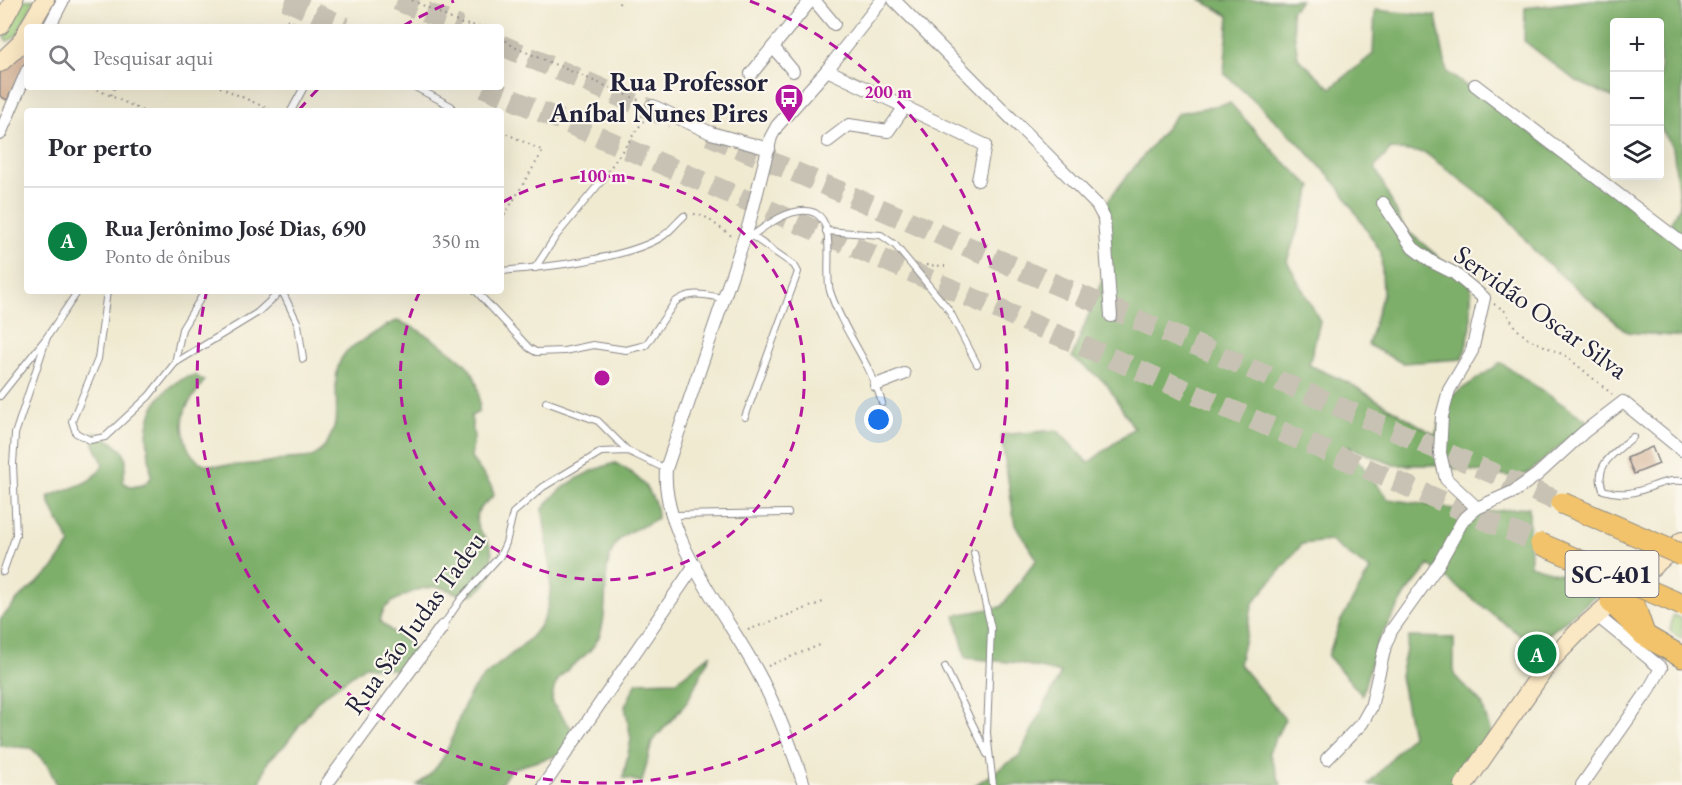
<!DOCTYPE html>
<html lang="pt">
<meta charset="utf-8">
<style>
:root{--surface:#fff;--page:#f2f2f3;--text:#2b2b33;--muted:#7c7c81;--line:#e1e1e2;--accent:#0b8043}
body{margin:0;font-family:"EB Garamond",serif;background:var(--page);color:var(--text)}
.controls{position:absolute;right:18px;top:18px;display:grid;overflow:hidden;border-radius:6px;box-shadow:0 6px 24px #0002}
.controls button{width:54px;height:54px;display:grid;place-items:center;padding:0;border:0;border-bottom:2px solid var(--line);background:var(--surface);color:var(--text);font:30px sans-serif}
.you{position:absolute;left:879px;top:420px;width:21px;height:21px;margin:-15px;border:4px solid #fff;border-radius:50%;background:#1a73e8;box-shadow:0 0 0 9px #1a73e833}
.badge{display:grid;place-items:center;width:39px;height:39px;border-radius:50%;background:var(--accent);color:#fff;font-size:20px;font-weight:700}
.pin{position:absolute;translate:-50% -50%;border:3px solid #fff;box-shadow:0 2px 6px #0006}
.list{margin:0;padding:0;list-style:none}
h2{display:flex;justify-content:space-between;align-items:center;height:78px;margin:0;padding:0 24px;font-size:26px}
h2 small{font-size:20px;font-weight:400;color:var(--muted)}
.list li{display:grid;grid-template-columns:39px 1fr auto;gap:18px;align-items:center;box-sizing:border-box;height:108px;padding:0 24px;border-top:2px solid var(--line)}
.list b{display:block;font-size:22px;white-space:nowrap}
.list p{margin:0;font-size:20px;white-space:nowrap;color:var(--muted)}
.list em{font-size:20px;font-style:normal;color:var(--muted)}
.icon{flex:none;width:33px;height:33px;fill:none;stroke:currentColor;stroke-width:2;stroke-linecap:round;stroke-linejoin:round}
.map{position:relative;flex:none;width:1682px;height:785px;overflow:hidden}
.search{position:absolute;background:var(--surface);box-shadow:0 6px 24px #0002;left:24px;top:24px;width:480px;height:66px;display:flex;align-items:center;gap:15px;box-sizing:border-box;padding:0 21px;border-radius:6px;color:var(--muted);font-size:22px}
.panel{position:absolute;background:var(--surface);box-shadow:0 6px 24px #0002;left:24px;top:108px;width:480px;height:186px;border-radius:6px}
.map>svg:first-child{display:block}
</style>
<div class="map">
<svg width="1682" height="785" viewBox="0 0 1682 785">
<rect width="100%" height="100%" fill="#fbf7ec"/>
<filter id="ink" filterUnits="userSpaceOnUse"><feTurbulence type="fractalNoise" baseFrequency=".0167" numOctaves="2"/><feDisplacementMap in="SourceGraphic" scale="12" xChannelSelector="R" yChannelSelector="G"/><feConvolveMatrix kernelMatrix="1 2 1 2 8 2 1 2 1" color-interpolation-filters="sRGB"/></filter>
<filter id="wash" filterUnits="userSpaceOnUse"><feTurbulence type="fractalNoise" baseFrequency=".008" numOctaves="4" result="noise"/><feDisplacementMap in="SourceGraphic" scale="24" xChannelSelector="R" yChannelSelector="G"/><feGaussianBlur stdDeviation="1.35" result="paint"/><feColorMatrix in="noise" values="0 0 0 0 0 0 0 0 0 0 0 0 0 0 0 0 0 1.4 0 .05"/><feComposite in="paint" operator="in"/></filter>
<g filter="url(#wash)">
<rect width="100%" height="100%" fill="#f0ead1"/>
<g fill="#9dcb7a" stroke="#60765a" stroke-width="1.5">
<polygon points="20,0 34,0 18,34 8,41 5,39 7,28"/>
<polygon points="1673,615 1682,619 1682,639 1670,631"/>
</g>
<g fill="#7eaf6a" stroke="#506852" stroke-width="1.5">
<polygon points="1201,0 1301,0 1291,11 1298,58 1331,88 1373,54 1375,10 1436,16 1447,72 1666,231 1680,205 1673,148 1660,127 1660,22 1614,22 1614,98 1576,81 1524,41 1525,8 1592,0 1682,0 1682,337 1627,332 1537,254 1502,211 1425,153 1391,149 1375,167 1404,228 1471,284 1471,327 1463,359 1402,363 1368,345 1383,293 1381,252 1338,186 1298,142 1224,73 1229,16"/>
<polygon points="1230,103 1280,158 1312,187 1287,261 1320,321 1309,365 1349,383 1435,435 1450,397 1501,363 1589,422 1528,473 1515,477 1432,465 1394,465 1347,446 1388,499 1481,513 1529,507 1530,565 1605,588 1534,646 1429,565 1406,594 1377,642 1362,695 1328,656 1340,622 1370,570 1330,541 1302,544 1253,603 1239,664 1285,719 1269,752 1281,785 975,785 1019,756 1061,673 1019,663 966,658 955,615 1001,607 1037,559 1015,525 1001,435 1057,430 1088,463 1134,428 1106,383 1072,357 1107,268 1108,200 1178,113"/>
<path d="M397 321C414 325 462 356 471 371 479 382 480 399 479 412L471 416 474 437 471 458 491 485 494 495C490 500 481 506 478 512 471 529 487 535 491 548 494 565 491 585 475 593 462 600 449 587 436 587 422 586 395 598 385 608 382 611 382 616 380 620 391 635 410 638 416 655L406 671 365 666 318 700 285 745 268 761 259 785H57L47 764 31 748 0 746V620L20 597 52 570 70 544C64 527 52 515 48 497 67 487 96 486 103 463L94 444 95 433 108 439 124 452 126 462 123 482 131 487 143 485 151 478C151 461 145 444 148 426 152 401 170 380 195 375L204 381C198 390 191 399 186 408 179 425 185 458 205 464 220 468 267 463 282 460 293 457 310 461 318 453 354 419 322 379 346 352 351 346 359 343 365 339 376 333 384 325 397 321Z"/>
<path d="M615 463C637 474 657 492 657 518 645 528 627 529 618 541 599 565 610 604 601 631 590 667 552 663 552 703L578 737 565 753 511 769 500 785H417C458 757 450 722 474 688 495 660 534 647 546 613 557 579 545 543 543 509 560 485 587 471 615 463Z"/>
<polygon points="1409,637 1454,638 1454,675 1482,704 1491,734 1458,785 1368,785 1412,735 1400,676"/>
<polygon points="711,654 687,702 652,742 642,782 623,778 631,739 625,706 637,682 677,681"/>
</g>
<g id="blocks">
<g fill="#cfa98b">
<polygon points="22,51 27,54 27,58 7,100 0,96 0,71"/>
<polygon points="1652,447 1659,464 1634,474 1627,458"/>
</g>
</g>
</g>
<g filter="url(#ink)">
<use href="#blocks" fill-opacity="0" stroke="#898686" stroke-width="1.5"/>
<g fill="none" stroke-linecap="round" stroke-linejoin="round">
<g stroke="#c7c2b3" stroke-width="21" stroke-dasharray="21 10" stroke-linecap="butt">
<polyline points="286,0 345,27"/>
<polyline points="397,0 460,27"/>
<polyline points="501,45 672,119"/>
<polyline points="484,87 1541,544"/>
<polyline points="709,135 1562,503"/>
</g>
<g stroke="#898686" stroke-width="8">
<g id="service">
<polyline points="415,87 451,106"/>
<polyline points="291,111 304,87"/>
<polyline points="826,231 881,235 895,245 949,310 977,364"/>
<path d="M745 241C761 229 793 203 815 213 837 224 824 271 830 291 842 330 871 363 882 403"/>
<polyline points="535,268 556,236 603,179"/>
<path d="M501 271C545 267 622 260 660 238 669 233 676 223 684 216"/>
<polyline points="107,291 98,359 72,421 76,433 90,440 105,437 149,396 175,363 257,313 281,291"/>
<polyline points="282,291 298,324 303,359"/>
<path d="M476 291 529 348 536 352 564 351 593 345 626 350 646 345 675 302C691 290 705 295 722 298"/>
<polyline points="175,363 182,329 205,291"/>
<polyline points="0,396 47,337 78,291"/>
<polyline points="546,402 598,421 628,451"/>
<polyline points="745,417 798,272 794,265 752,236"/>
<path d="M1633 437C1615 453 1593 464 1603 490 1638 502 1654 478 1682 481"/>
<polyline points="673,515 788,513"/>
<polyline points="974,553 991,628 987,733 993,785"/>
<polyline points="3,572 16,535 13,464 15,434 47,337"/>
<polyline points="442,627 461,599 500,556 506,543 513,513 543,487 601,452 628,451 666,469"/>
<polyline points="945,667 987,754"/>
</g>
</g>
<g stroke="#898686" stroke-width="14">
<g id="minor">
<polyline points="814,0 834,24"/>
<polyline points="894,0 1097,205 1104,218 1111,316"/>
<polyline points="49,27 63,0"/>
<polyline points="773,47 793,71"/>
<polyline points="827,70 985,145 978,180"/>
<polyline points="751,74 811,0"/>
<polyline points="1475,85 1682,243"/>
<polyline points="653,106 711,133 769,149"/>
<polyline points="0,134 27,71"/>
<polyline points="828,141 849,125 888,131 904,108"/>
<polyline points="1383,203 1413,248 1432,262 1454,273 1484,298 1472,351 1449,390 1442,416 1440,453 1446,479 1477,508"/>
<polyline points="876,385 904,374"/>
<polyline points="1327,759 1362,723 1371,707 1385,646 1391,631 1438,565 1463,520 1477,508 1513,492 1537,475 1584,432 1623,402 1682,450"/>
<polyline points="326,785 442,627"/>
<polyline points="544,785 695,565"/>
<path d="M804 785C791 746 777 707 757 671 726 613 661 536 666 469L749 224 771 137 777 126 827 70 882 0"/>
<polyline points="1582,785 1650,688 1661,668 1596,615"/>
</g>
</g>
<g stroke="#898686" stroke-width="20">
<g id="secondary">
<polyline points="0,26 14,0"/>
<polyline points="29,27 45,0"/>
<polyline points="0,63 20,44 27,31"/>
<polyline points="1464,785 1550,661 1580,630 1682,541"/>
</g>
</g>
<g stroke="#898686" stroke-width="23">
<g id="trunk">
<polyline points="1628,587 1644,634"/>
<polyline points="1611,602 1644,635 1682,657"/>
</g>
</g>
<g stroke="#898686" stroke-width="2" stroke-dasharray="1.5 4.5" stroke-linecap="butt">
<polyline points="412,0 462,24 487,27"/>
<polyline points="619,4 620,0"/>
<polyline points="287,19 303,27"/>
<polyline points="501,37 514,47 641,101"/>
<polyline points="92,87 143,111"/>
<polyline points="220,87 273,111"/>
<polyline points="111,95 115,87"/>
<polyline points="501,131 543,151 501,221"/>
<polyline points="608,171 646,117"/>
<polyline points="694,214 704,216 733,237"/>
<polyline points="926,265 945,266"/>
<polyline points="1494,304 1504,310 1517,329 1527,338 1566,356 1612,394"/>
<polyline points="748,630 823,602"/>
<polyline points="768,666 820,645"/>
</g>
<use href="#service" stroke="#fff" stroke-width="6"/>
<use href="#minor" stroke="#fff" stroke-width="12"/>
<use href="#secondary" stroke="#fae7c3" stroke-width="18"/>
<use href="#trunk" stroke="#f2c36a" stroke-width="21"/>
<g stroke="#898686" stroke-width="23" stroke-linecap="butt">
<g id="trunk-bridge">
<polyline points="1562,503 1682,555"/>
<polyline points="1541,544 1682,605"/>
</g>
</g>
<use href="#trunk-bridge" stroke="#f2c36a" stroke-width="21"/>
</g>
</g>
<g fill="none" stroke="#b5179e" stroke-width="3" stroke-dasharray="10 8">
<path d="M503 202A202 202 0 1 1 420 291"/>
<path d="M299 110A405 405 0 0 1 318 89M403 26A405 405 0 0 1 454 1M750 1A405 405 0 1 1 206 294"/>
</g>
<defs>
<g id="bus-pin" transform="scale(1.5)"><path d="M0 17L-7.5 6A9.5 9.5 0 1 1 7.5 6Z" fill="#b5179e" stroke="#fbf7ec"/><path d="M-5-6H5V4H4V6H2V4H-2V6H-4V4H-5ZM-3.5-4V0h7V-4ZM-3.5 1.2v1.5H-2V1.2ZM2 1.2v1.5H3.5V1.2Z" fill="#fff"/></g>
</defs>
<g fill-rule="evenodd">
<use href="#bus-pin" x="789" y="98"/>
</g>
<g text-anchor="middle" stroke-width="4.5" stroke-linejoin="round" paint-order="stroke">
<rect fill="#fbf7ec" stroke="#636270" stroke-width="1.5" x="1565.5" y="551" width="93" height="46" rx="4.5"/>
<g font-size="26" font-weight="bold" fill="#22223b">
<text x="1612" y="583">SC-401</text>
</g>
<g font-size="27" font-weight="bold" fill="#22223b" stroke="#fbf7ec" text-anchor="end">
<text x="768" y="91">Rua Professor<tspan x="768" dy="31">Aníbal Nunes Pires</tspan></text>
</g>
<g font-size="27" fill="#22223b" stroke="#fbf7ec">
<text transform="translate(1541 312) rotate(36)" y="9">Servidão Oscar Silva</text>
<text transform="translate(415 623) rotate(-54)" y="9">Rua São Judas Tadeu</text>
</g>
</g>
<circle cx="602" cy="378" r="9" fill="#b5179e" stroke="#fbf7ec" stroke-width="3"/>
<g font-size="18" text-anchor="middle" font-weight="bold" fill="#b5179e" stroke="#fbf7ec" stroke-width="4.5" stroke-linejoin="round" paint-order="stroke">
<text x="888" y="98">200 m</text>
<text x="602" y="182">100 m</text>
</g>
</svg>
<div class="controls">
<button>+</button>
<button>−</button>
<button><svg class="icon" aria-label="layers" viewBox="0 0 24 24"><path d="M12 4l9 5-9 5-9-5zM3 14l9 5 9-5"/></svg></button>
</div>
<div class="you"></div>
<div class="pin badge" style="left:1537px;top:654px">A</div>
<div class="search"><svg class="icon" aria-label="search" viewBox="0 0 24 24"><circle cx="10" cy="10" r="6"/><path d="M15 15l6 6"/></svg>Pesquisar aqui</div>
<section class="panel">
<h2>Por perto<small></small></h2>
<ul class="list">
<li><span class="badge">A</span><div><b>Rua Jerônimo José Dias, 690</b><p>Ponto de ônibus</p></div><em>350 m</em></li>
</ul>
</section>
</div>
